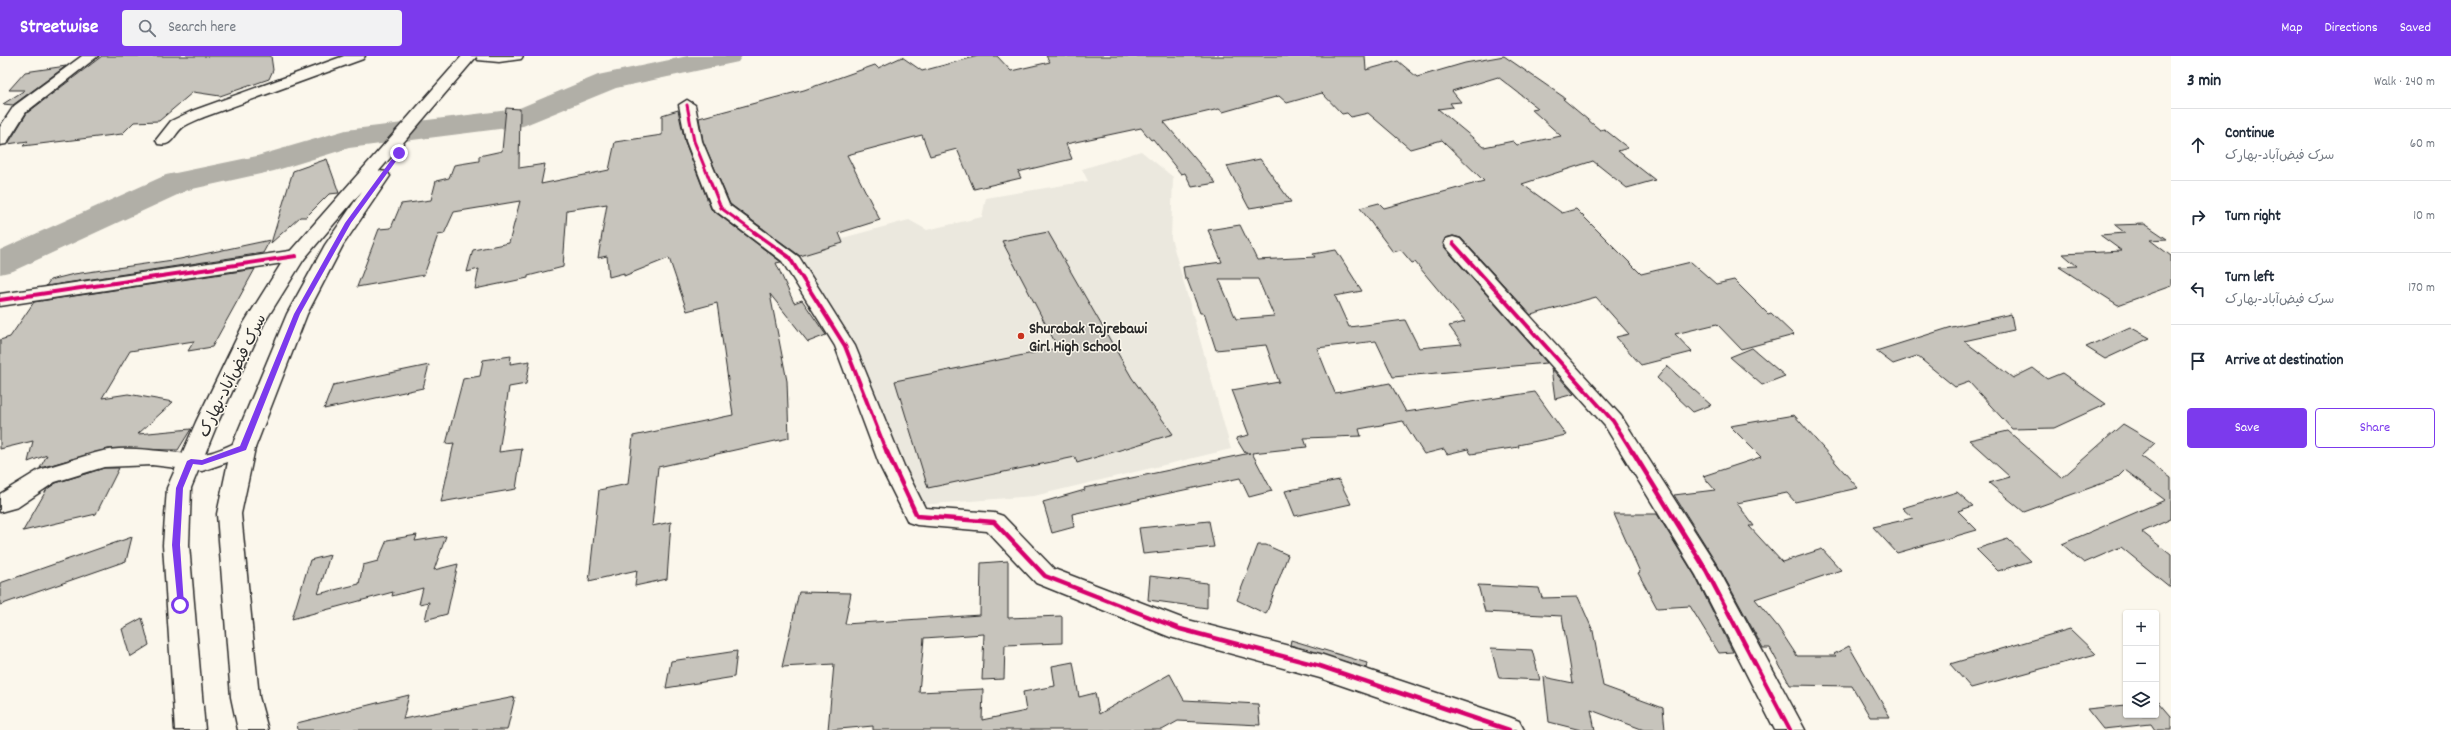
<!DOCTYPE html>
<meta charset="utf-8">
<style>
:root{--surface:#fff;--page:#f2f2f3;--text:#1f2937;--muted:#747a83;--line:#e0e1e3;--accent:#7c3aed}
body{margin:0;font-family:Dekko,"Playpen Sans Arabic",sans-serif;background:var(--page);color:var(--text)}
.controls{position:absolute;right:12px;bottom:12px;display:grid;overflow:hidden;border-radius:4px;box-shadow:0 1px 3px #0004}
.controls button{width:36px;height:36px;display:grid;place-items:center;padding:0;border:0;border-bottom:1px solid var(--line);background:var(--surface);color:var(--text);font:20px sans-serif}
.stop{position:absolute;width:12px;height:12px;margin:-9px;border:3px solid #7c3aed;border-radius:50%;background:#fff}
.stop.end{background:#7c3aed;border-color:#fff;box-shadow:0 1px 4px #0008}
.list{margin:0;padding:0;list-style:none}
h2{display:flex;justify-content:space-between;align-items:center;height:52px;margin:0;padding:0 16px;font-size:17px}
h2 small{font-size:13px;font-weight:400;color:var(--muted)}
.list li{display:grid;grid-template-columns:26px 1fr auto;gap:12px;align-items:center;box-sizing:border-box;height:72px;padding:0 16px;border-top:1px solid var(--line)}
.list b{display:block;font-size:15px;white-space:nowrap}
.list p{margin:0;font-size:13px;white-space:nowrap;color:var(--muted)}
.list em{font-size:13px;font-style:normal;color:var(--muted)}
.actions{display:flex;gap:8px;padding:12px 16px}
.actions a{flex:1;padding:9px 0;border:1px solid var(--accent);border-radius:4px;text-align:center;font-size:14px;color:var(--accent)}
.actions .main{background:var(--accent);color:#fff}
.icon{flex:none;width:22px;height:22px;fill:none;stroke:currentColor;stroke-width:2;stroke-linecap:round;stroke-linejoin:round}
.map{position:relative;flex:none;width:2171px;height:674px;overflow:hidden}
header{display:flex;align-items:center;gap:24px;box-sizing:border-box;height:56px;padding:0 20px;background:var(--accent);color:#fff}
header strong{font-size:19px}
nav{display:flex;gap:22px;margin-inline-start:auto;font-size:14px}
.search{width:280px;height:36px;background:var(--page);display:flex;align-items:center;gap:10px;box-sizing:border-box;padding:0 14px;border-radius:4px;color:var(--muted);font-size:15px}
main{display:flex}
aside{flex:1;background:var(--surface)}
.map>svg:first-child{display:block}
</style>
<header>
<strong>Streetwise</strong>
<div class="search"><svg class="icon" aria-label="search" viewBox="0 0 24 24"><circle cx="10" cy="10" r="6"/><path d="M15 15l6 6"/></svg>Search here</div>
<nav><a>Map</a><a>Directions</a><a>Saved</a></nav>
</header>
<main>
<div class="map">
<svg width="2171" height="674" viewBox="0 0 2171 674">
<rect width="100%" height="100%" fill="#fbf7ec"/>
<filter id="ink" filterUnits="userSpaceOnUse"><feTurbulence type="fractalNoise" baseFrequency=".025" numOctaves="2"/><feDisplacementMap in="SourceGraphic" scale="8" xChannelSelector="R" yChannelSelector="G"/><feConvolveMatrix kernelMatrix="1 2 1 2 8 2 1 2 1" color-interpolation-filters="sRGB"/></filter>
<g filter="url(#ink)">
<polygon fill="#ebe8de" points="1141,95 1173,121 1171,182 1231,393 1034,440 920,449 903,428 888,366 798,194 909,164 927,174 982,161 986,142 1088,125 1082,113"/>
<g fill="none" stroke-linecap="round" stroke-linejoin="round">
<polygon fill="#b1afa7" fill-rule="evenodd" points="688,0 742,0 738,6 616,32 523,70 349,92 274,115 188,134 13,215 0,218 0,194 166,119 257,100 346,74 517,53 598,19"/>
</g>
<g fill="#c7c4bc" stroke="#2b2b2b" fill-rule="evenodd">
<polygon points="102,0 271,0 273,14 269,23 220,40 193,36 159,65 134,66 122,78 23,90 28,85 8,88 27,57"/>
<path d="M978 0H997L1011 15 1050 6 1046 0H1365L1366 14 1398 5 1417 21 1465 7 1504 0 1565 42 1563 43 1600 74 1604 73 1628 92 1618 95 1655 124 1627 132 1593 105 1522 128 1562 157 1576 153 1641 218 1691 206 1716 228 1734 224 1768 258 1771 257 1794 279 1741 293 1717 268 1675 278 1692 296 1641 309 1616 281 1629 278 1596 241 1531 259 1461 182 1453 180 1445 182 1443 188 1445 192 1547 307 1393 321 1376 285 1317 292 1335 337 1390 327 1406 356 1535 336 1566 379 1518 389 1519 391 1471 398 1468 393 1447 398 1444 393 1424 398 1403 365 1359 373 1361 380 1304 382 1307 391 1252 397 1272 435 1249 441 1240 422 1072 458 1074 471 1052 477 1043 446 1085 434 1084 432 1250 397H1245L1236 382 1249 379 1232 334 1279 326 1266 289 1216 294 1204 257H1200L1187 223H1185L1183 211 1222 206 1208 174 1240 169 1257 204 1315 201 1313 198 1336 194 1362 235 1335 240 1349 271 1405 264 1419 292 1462 288 1449 270 1465 266 1415 206 1412 207 1401 194 1393 196 1360 152 1379 147 1384 152 1484 125 1442 84 1410 93 1368 57 1351 61 1347 57 1342 58 1322 37 1287 47 1279 40 1223 56 1219 53 1164 66 1216 127 1192 131 1185 117 1181 118 1153 83 1151 84 1141 72 1066 88 1072 103 1018 116 1021 122 974 133 957 93 930 100 922 79 847 99 880 164 839 177 843 187 800 200 730 148 703 85 699 62 804 34 875 9 878 12 902 1 922 15ZM1498 21 1538 52 1531 53 1561 80 1517 89 1513 85 1484 91 1438 53 1453 51 1450 47 1461 46 1452 35ZM1219 223H1258L1274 260 1236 263Z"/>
<polygon points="66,10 13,49 3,48 25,34 9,34 25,16"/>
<polygon points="506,52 520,53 519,112 545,108 541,128 609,114 615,86 662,79 662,59 678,54 685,86 711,153 781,206 776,207 794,247 802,244 826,279 808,286 770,238 787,325 789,382 658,411 652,470 671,466 667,523 635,530 637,514 589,525 599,434 628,428 633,380 733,359 717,247 687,255 669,202 624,220 624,217 609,221 607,200 598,202 607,148 567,154 563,211 528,220 528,222 475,233 479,213 467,216 473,194 509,187 520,145 454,156 444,178 438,179 424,219 357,231 379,173 391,172 401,148 431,144 436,125 449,122 454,109 479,105 479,100 502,95"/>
<polygon points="327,103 339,137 329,138 306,161 300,161 271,187 293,115"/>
<polygon points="1260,103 1291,146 1249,152 1227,110"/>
<polygon points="2145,168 2167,183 2150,184 2171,200 2171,230 2118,249 2059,211 2077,210 2063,198 2122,195 2100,179 2125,177 2115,169"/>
<polygon points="1048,176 1132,322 1173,378 1077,407 1075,401 928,432 895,325 1058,292 1002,185"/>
<polygon points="270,184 263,197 46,230 50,224 74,218 180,203"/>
<polygon points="255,213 212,291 188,295 194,285 130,295 102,342 128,338 173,346 138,378 191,373 178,394 108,393 40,412 47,399 28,406 33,385 0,393 0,284 10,281 34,246"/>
<polygon points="2011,258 2014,274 1964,285 2013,322 2033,312 2047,323 2062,317 2106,348 2054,372 2012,373 1969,326 1955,331 1917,300 1893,308 1876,295 1952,271"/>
<polygon points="2130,271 2150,282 2105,303 2086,291"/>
<polygon points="1752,292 1785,320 1762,329 1730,301"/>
<polygon points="511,300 510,308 530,305 526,328 509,331 499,396 522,393 516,433 441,446 454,387 446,388 463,323 480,320 483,304"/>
<polygon points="429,309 423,332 324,353 333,329"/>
<polygon points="1667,310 1711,349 1693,356 1657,322"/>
<polygon points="1551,312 1574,338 1555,343"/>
<polygon points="1794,359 1858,432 1795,446 1787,437 1737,447 1754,470 1749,470 1782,506 1822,493 1841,514 1755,543 1778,571 1797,600 1836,600 1834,598 1849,590 1890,661 1870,661 1852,630 1790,629 1770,592 1763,592 1716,506 1674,439 1715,434 1703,420 1761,401 1730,370"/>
<polygon points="2123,368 2155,387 2141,400 2171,422 2171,463 2142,476 2171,499 2171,532 2121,491 2084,507 2062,488 2165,444 2125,414 2117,422 2024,456 1989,427 2010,421 1969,384 2008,375 2062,422"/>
<polygon points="104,412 119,412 96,458 23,475 47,433 56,427"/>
<polygon points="1339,424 1351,448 1295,460 1285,435"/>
<polygon points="1957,436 1973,450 1958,455 1977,474 1897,497 1873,471 1913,462 1902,452"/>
<polygon points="1614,458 1657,458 1695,520 1733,596 1719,597 1690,550 1657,552 1638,517 1640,516"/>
<polygon points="1209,465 1214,491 1143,498 1139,472"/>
<polygon points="417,479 415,485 446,480 434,514 458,508 447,558 425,564 429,546 419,548 423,532 392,540 393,536 292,563 310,504 330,499 318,538 359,528 363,509 378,505 387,484"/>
<polygon points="132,481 126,505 0,549 0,527"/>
<polygon points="2008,483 2031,505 1998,515 1976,493"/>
<polygon points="1258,489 1266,489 1288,499 1266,558 1237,544"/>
<polygon points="1008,505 1008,562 1062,560 1062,587 1005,589 1004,623 982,624 984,578 924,582 919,636 983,633 982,664 1026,655 1023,636 1055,630 1052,610 1073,606 1079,641 1095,637 1099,658 1170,618 1184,644 1258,648 1260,669 1178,665 1162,674 873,674 873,670 828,674 834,608 782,611 799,536 851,537 845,568 980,559 981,507"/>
<polygon points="1150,520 1207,527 1207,552 1148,544"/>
<polygon points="1478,529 1539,532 1542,542 1578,541 1593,575 1603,630 1663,652 1665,674 1644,674 1591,654 1595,674 1581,674 1549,666 1544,621 1573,627 1562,560 1485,556"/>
<polygon points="142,562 149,589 130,601 122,573"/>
<polygon points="2070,573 2096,598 1971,632 1950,608"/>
<polygon points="1291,584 1367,607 1366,612 1290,589"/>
<polygon points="1491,592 1532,594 1540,624 1499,622"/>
<polygon points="737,595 734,621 666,632 671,605"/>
<polygon points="409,639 403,663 515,641 507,674 298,674 297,667"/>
<polygon points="2159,646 2171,660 2171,674 2155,674 2151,668 2103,673 2087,653 2126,649 2126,659 2156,659 2156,647"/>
</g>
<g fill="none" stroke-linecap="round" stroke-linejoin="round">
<g stroke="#2b2b2b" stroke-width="3">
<g id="minor">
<polygon points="82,0 98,0 26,56 6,88 0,89 0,71 14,50"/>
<path d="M344 0H365L363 3 204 61C197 64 189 67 183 71 173 79 173 91 158 88L156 84 171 65 192 55Z"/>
<polygon points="476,0 523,0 521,3 499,6 478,4"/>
<polygon points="687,44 695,49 702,85 729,149 799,201 855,290 904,410 925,452 994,457 1003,460 1054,513 1184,563 1320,598 1509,661 1519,665 1524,674 1472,674 1320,622 1170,581 1036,527 987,475 917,469 908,466 880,410 835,290 782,205 712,152 686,85 679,49"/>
<polygon points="1453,181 1460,183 1621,360 1715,507 1805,674 1775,674 1696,519 1605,370 1446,191 1444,187 1446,183"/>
<polygon points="296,194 303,196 306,200 303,204 0,250 0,238"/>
<path d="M243 384 251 386 255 392 251 398 202 415 152 409 104 411 55 426 18 451 0 456V438L39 414 95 397C129 387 164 398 199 398 213 399 230 388 243 384Z"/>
</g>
</g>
<g stroke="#2b2b2b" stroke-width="3">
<polygon id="major" points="462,0 477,0 379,115 387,116 390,120 343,189 307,258 255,392 241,458 259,641 268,674 238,674 231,641 217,458 231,392 287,258 325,189 362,135 304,203 264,267 218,366 191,432 189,489 205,674 175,674 163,489 167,432 196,366 244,267 286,200"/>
</g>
<use href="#minor" fill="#fbf7ec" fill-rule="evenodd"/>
<use href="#major" fill="#fbf7ec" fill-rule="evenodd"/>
<g stroke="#fbf7ec" stroke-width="5">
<polyline id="cycleway-far2" points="687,49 694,85 721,152 755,177"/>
</g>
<g stroke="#fbf7ec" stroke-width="6">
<g id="cycleway-far1">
<polyline points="754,176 789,201 845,290 887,397"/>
<polyline points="1453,187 1613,365 1633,397"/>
<polyline points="0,244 296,200"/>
</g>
</g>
<g stroke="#fbf7ec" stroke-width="7">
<g id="cycleway">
<polyline points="887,396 917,460 994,466 1045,520 1180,573 1320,610 1509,674"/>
<polyline points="1633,396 1706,514 1790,674"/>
</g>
</g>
<use href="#cycleway-far2" stroke="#d6006c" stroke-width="3"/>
<use href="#cycleway-far1" stroke="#d6006c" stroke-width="4"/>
<use href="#cycleway" stroke="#d6006c" stroke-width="4.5"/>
</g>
</g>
<polygon fill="#7c3aed" points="397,96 402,97 351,167 300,258 246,394 202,409 193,408 183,432 180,489 184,549 180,552 178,551 172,489 176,432 187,405 191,403 202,404 240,390 294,258 345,167"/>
<circle fill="#c8321e" stroke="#fbf7ec" stroke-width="1.5" cx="1021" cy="280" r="4"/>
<g text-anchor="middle" stroke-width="3" stroke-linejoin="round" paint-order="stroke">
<g font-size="16" font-weight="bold" fill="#2b2b2b" stroke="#fbf7ec" text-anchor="start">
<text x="1029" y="277">Shurabak Tajrebawi<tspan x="1029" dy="18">Girl High School</tspan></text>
</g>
<g font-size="16" fill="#2b2b2b" stroke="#fbf7ec">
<text transform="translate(231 319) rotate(-64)" y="6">سرک فیض‌آباد-بهارک</text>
</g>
</g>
</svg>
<div class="controls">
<button>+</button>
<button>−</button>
<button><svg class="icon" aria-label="layers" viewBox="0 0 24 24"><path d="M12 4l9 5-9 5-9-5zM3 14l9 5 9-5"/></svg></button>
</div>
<div class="stop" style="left:180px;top:549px"></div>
<div class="stop end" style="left:399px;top:97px"></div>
</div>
<aside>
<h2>3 min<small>Walk · 240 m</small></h2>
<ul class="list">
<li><svg class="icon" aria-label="ahead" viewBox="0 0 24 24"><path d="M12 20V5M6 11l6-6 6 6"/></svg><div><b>Continue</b><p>سرک فیض‌آباد-بهارک</p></div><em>60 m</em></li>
<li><svg class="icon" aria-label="right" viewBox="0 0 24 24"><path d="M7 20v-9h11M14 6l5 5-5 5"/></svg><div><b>Turn right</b></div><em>10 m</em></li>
<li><svg class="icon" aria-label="left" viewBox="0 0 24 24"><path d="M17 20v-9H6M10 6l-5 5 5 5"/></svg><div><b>Turn left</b><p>سرک فیض‌آباد-بهارک</p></div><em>170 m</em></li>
<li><svg class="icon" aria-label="arrive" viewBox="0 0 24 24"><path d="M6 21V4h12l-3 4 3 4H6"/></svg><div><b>Arrive at destination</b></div></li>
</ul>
<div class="actions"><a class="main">Save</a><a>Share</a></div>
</aside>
</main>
